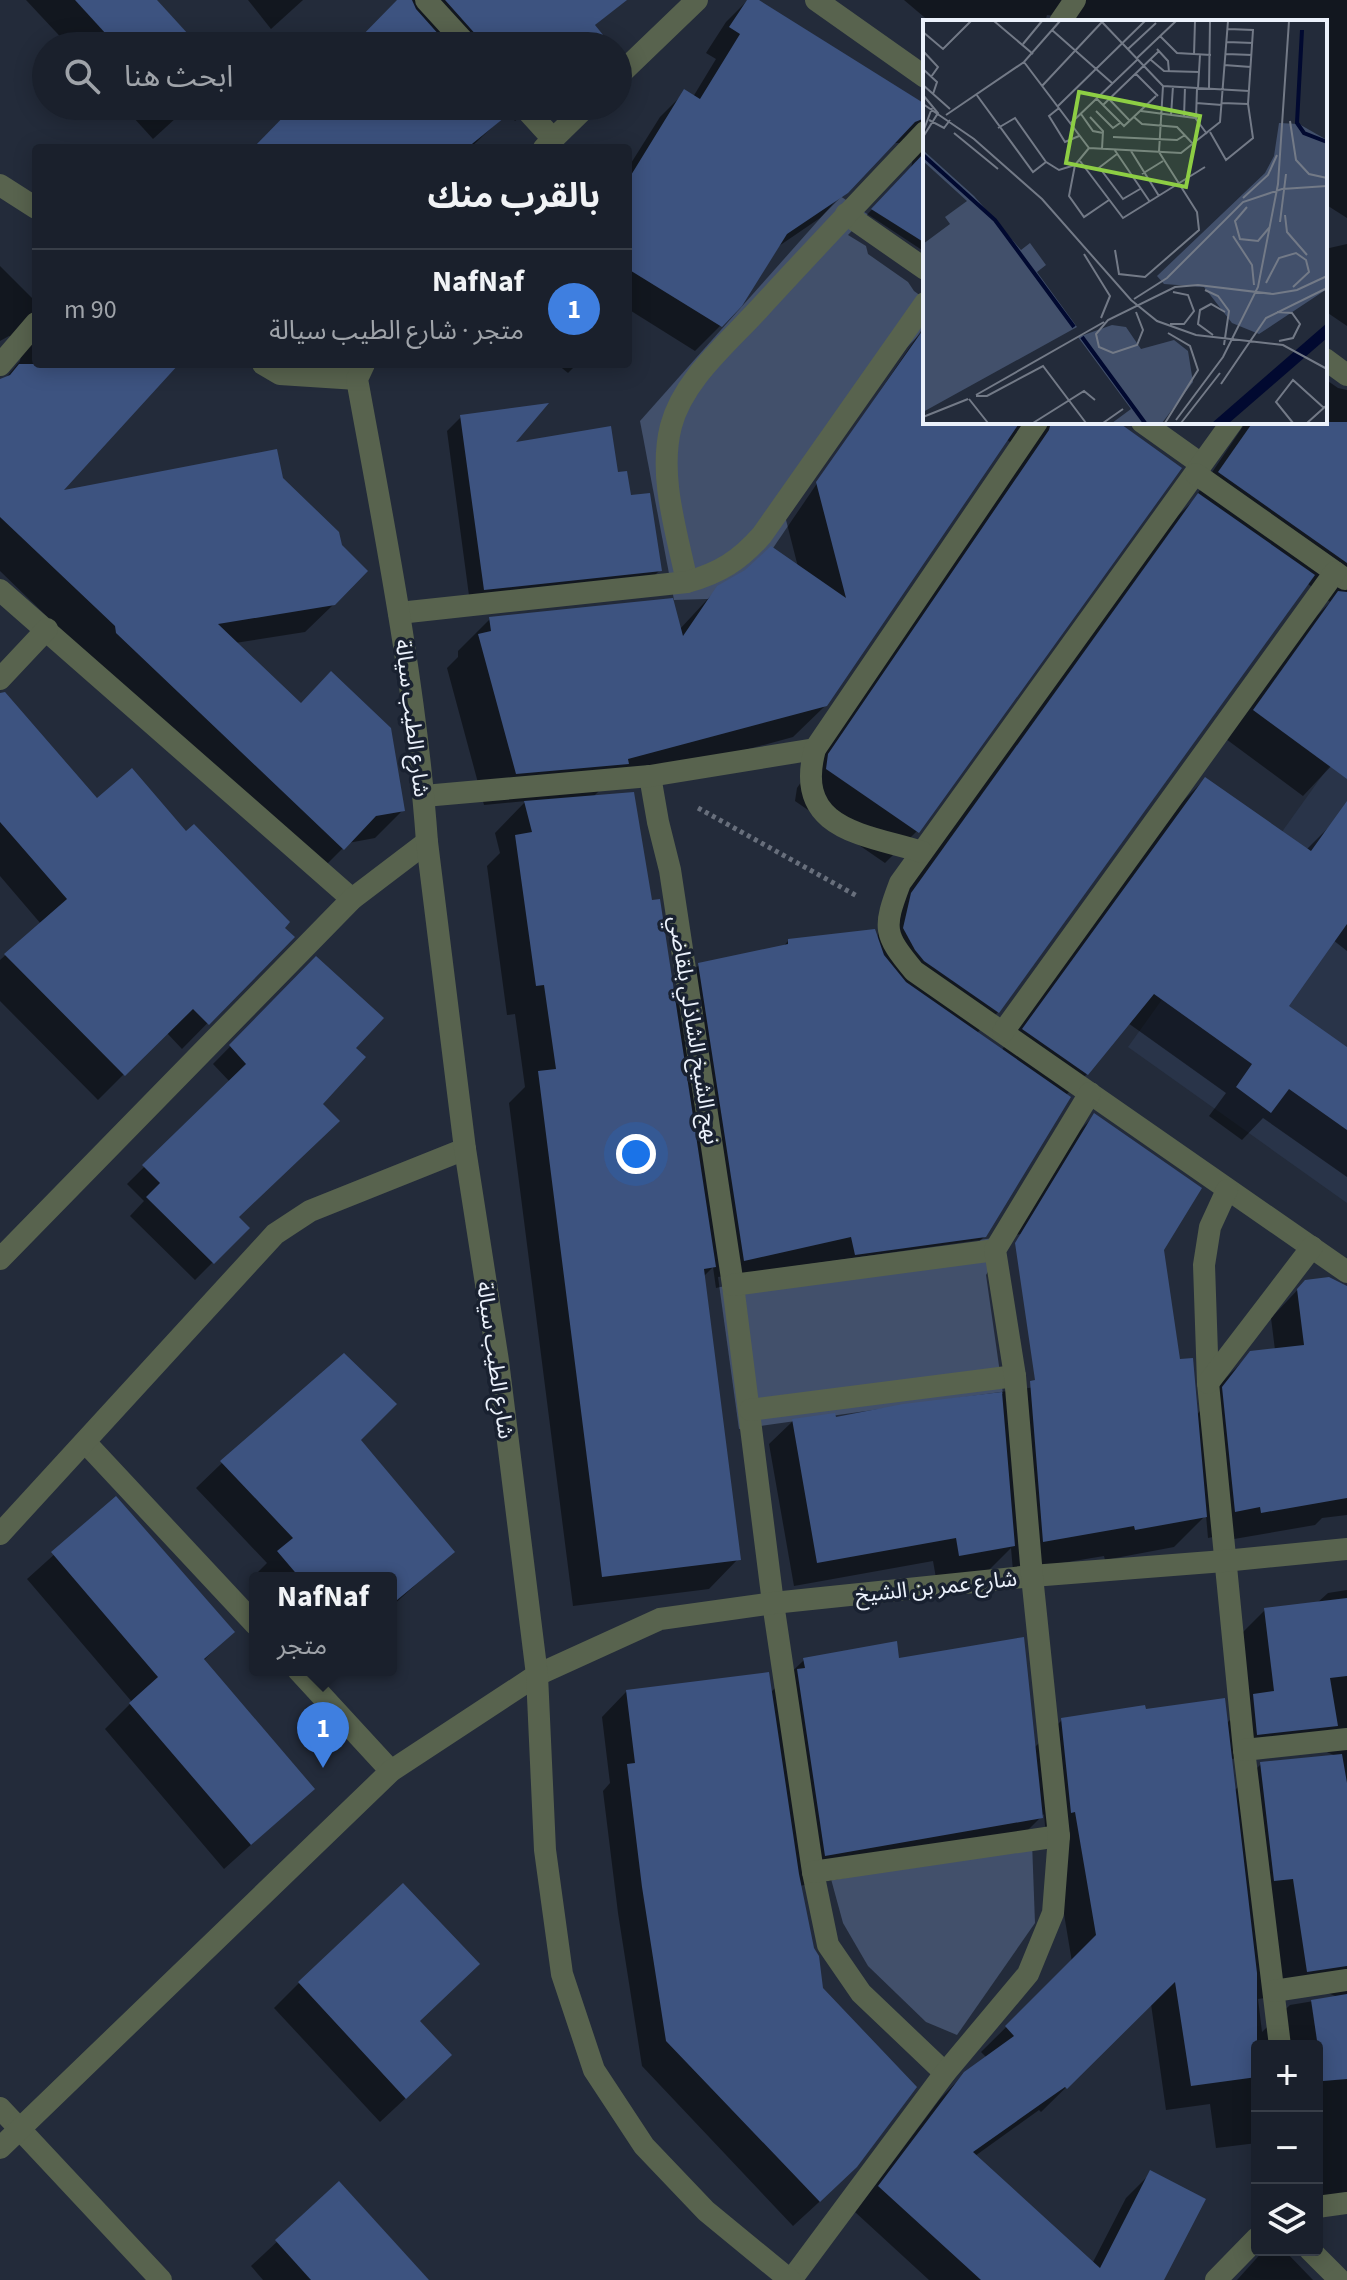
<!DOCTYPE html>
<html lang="ar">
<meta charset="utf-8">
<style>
:root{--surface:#1a202c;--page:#232834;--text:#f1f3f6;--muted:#9fa3a9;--line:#383e48;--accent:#bca0f2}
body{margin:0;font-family:"Source Sans 3","Noto Sans Arabic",sans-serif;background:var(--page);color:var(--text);direction:rtl}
.controls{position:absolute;right:24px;bottom:24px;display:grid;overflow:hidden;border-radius:8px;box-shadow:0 4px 20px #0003}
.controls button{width:72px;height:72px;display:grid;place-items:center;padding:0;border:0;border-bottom:2px solid var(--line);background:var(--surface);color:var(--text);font:40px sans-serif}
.you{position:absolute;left:636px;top:1154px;width:28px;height:28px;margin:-20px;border:6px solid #fff;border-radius:50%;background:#1a73e8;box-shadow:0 0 0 12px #1a73e833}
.badge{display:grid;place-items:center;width:52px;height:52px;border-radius:50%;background:var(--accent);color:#fff;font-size:26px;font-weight:700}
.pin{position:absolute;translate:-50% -66px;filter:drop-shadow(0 2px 4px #0008)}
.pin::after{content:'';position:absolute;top:42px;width:28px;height:24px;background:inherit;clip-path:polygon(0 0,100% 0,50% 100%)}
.popup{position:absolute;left:249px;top:1572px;width:148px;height:104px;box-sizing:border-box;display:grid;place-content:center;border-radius:8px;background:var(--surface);filter:drop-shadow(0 2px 6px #0005);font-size:26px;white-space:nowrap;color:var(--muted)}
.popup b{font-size:30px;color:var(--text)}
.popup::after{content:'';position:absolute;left:50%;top:100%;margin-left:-16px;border:16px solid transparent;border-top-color:var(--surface)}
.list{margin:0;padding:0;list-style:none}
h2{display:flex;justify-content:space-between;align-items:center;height:104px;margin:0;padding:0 32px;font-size:34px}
h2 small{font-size:26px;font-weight:400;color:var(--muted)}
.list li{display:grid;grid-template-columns:52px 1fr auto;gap:24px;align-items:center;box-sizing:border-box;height:120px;padding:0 32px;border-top:2px solid var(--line)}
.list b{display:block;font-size:30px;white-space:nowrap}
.list p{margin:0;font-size:26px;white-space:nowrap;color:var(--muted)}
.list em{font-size:26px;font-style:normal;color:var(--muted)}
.icon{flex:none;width:44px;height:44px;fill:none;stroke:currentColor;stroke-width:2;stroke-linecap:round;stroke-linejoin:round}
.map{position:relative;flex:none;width:1347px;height:2280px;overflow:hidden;direction:ltr}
.search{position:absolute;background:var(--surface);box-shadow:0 4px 20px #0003;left:32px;top:32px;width:600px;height:88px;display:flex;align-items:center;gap:20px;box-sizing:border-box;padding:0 28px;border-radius:44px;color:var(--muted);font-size:30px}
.panel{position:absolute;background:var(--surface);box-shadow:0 4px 20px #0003;left:32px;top:144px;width:600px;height:224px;border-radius:8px;direction:rtl}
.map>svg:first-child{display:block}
</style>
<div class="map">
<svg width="1347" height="2280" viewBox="0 0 1347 2280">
<rect width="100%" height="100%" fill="#232b3a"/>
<polygon fill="#293449" points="1347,741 1347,1203 1128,1047"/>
<g fill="#42506b">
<polygon points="840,196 925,252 925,325 739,598 674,600 640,421"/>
<polygon points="1029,1233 1050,1385 739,1429 718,1277"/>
<polygon points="1032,1842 1035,1923 957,2035 926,2022 868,1966 843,1923 831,1879"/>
</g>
<g fill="#0007" fill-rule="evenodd">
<polygon points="26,0 154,0 197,46 69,46"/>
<polygon points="248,0 303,0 271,29"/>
<polygon points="398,0 621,0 594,26 604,46 354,46"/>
<polygon points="748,0 755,0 925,107 925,299 914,291 908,282 868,254 866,246 848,235 911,168 914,153 904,143 895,143 820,218 776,248 741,305 695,351 628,309 628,168 660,117 685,92 693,97 716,59 706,53 726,22"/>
<polygon points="904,0 1347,0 1347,218 1325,204 1325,22 1058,22 1056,16 1047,15 1045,22 930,22"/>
<polygon points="123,106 189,106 153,139"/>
<polygon points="296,106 534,106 515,121 510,115 504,120 501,119 470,148 255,148"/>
<polygon points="1347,244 1347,326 1325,311 1325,249"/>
<polygon points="0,266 36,302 36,364 177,364 58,494 281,479 334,604 305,632 235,643 402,811 375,838 348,843 315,876 0,571 0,380 4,380 20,361 22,348 17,339 9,336 0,341"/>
<polygon points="925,329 925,422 1114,422 917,831 885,863 795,801 797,788 1017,464 1019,449 1006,439 826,705 793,737 601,789 593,797 650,903 672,992 699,965 782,948 788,941 877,940 880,927 1166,527 1192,502 1246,422 1325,422 1325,379 1338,388 1347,390 1347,771 1335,762 1303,796 1226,739 1311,622 1330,602 1307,583 998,1012 976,1034 1001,1051 1177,807 1205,779 1306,850 1336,820 1347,828 1347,951 1333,940 1286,1006 1347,1049 1347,1177 1263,1118 1242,1140 1209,1116 1226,1093 1128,1023 1087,1074 1065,1096 985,1236 956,1264 824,1264 716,1288 713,1267 703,1277 738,1559 709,1589 573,1606 509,1103 525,1087 515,1014 507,1015 487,866 500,853 495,833 526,801 484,805 447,668 458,657 458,651 490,619 679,630 718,588 798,567 785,516 897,357"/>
<polygon points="557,364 577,364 568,373"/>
<polygon points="461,417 511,445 617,474 660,570 646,584 470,603 447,431"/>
<polygon points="0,722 97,801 292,937 182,1049 166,1032 98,1100 0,1001 0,960 41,924 0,876"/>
<polygon points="316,959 353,1048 321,1104 237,1218 247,1228 195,1280 130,1216 144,1201 127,1184 230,1082 213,1064"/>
<polygon points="1094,1116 1162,1250 1178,1361 1196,1416 1223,1381 1251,1353 1275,1350 1271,1318 1305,1282 1347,1288 1347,1515 1322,1518 1315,1525 1234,1539 1233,1533 1208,1538 1206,1515 1174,1547 1105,1560 1104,1556 1013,1571 1011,1548 989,1570 936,1578 933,1561 794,1586 769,1444 793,1421 835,1419 904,1406 1003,1394 986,1275 1064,1146"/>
<polygon points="358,1440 452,1552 391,1607 391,1578 255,1580 253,1577 267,1563 196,1488 222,1463"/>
<polygon points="116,1499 232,1632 203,1661 313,1789 224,1869 105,1729 132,1702 27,1579"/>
<path d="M1347 1590V2194L1317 2199V2046H1257V2143L1216 2148 1210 2104 1166 2110 1151 2004 1041 2112 1039 2110 975 2156 1092 2264 1126 2198 1151 2173 1162 2280H929L855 2212 940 2099 965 2073 987 2058 981 2052 1072 1962 1051 1836 1046 1837 1044 1814 1009 1849 799 1886 830 2192 793 2226 642 2066 618 1913 603 1791 610 1783 602 1717 626 1692 770 1693 804 1660H898L1034 1748 1062 1720 1144 1712 1226 1724 1248 1702 1240 1635 1265 1610 1317 1603 1328 1593ZM1320 1749 1336 1756 1261 1764 1234 1791 1230 1759ZM1320 1990 1338 1997 1290 2005 1262 2032 1258 1999Z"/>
<polygon points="299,1983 418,2021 424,2081 380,2122 274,2008"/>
<polygon points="339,2184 426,2280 263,2280 251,2266"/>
<polygon points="1264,2250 1284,2250 1313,2280 1237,2280"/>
</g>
<g fill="#3d5380">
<polygon points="75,0 157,0 199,46 117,46"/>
<polygon points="397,0 412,0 416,9 449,46 352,46"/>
<polygon points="445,0 627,0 595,25 612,46 482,46 478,37"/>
<polygon points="747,0 759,0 925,104 925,118 915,122 848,193 787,234 742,306 722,327 628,269 628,180 684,89 700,99 740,34 729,27"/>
<polygon points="294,106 504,106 510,113 467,148 253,148"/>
<polygon points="925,152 925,243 871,209"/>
<polygon points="925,327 925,422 1020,422 827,706 628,759 629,764 516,774 478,634 491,631 489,617 673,598 683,636 717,586 745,570 771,546 846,598 816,482"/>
<polygon points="19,364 179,364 64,490 277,449 283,478 339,532 342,545 368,571 335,605 218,624 301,703 331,671 391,728 405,811 376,816 344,850 116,633 115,626 0,517 0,379 10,375"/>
<polygon points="549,403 516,442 611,426 618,472 627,471 631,495 650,493 662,571 484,590 460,415"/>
<polygon points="1051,422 1118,422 1182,468 919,833 826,769 828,754 1049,430"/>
<polygon points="1253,422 1347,422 1347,563 1218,472"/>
<polygon points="1198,493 1315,575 999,1013 924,961 915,950 903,928 911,893"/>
<polygon points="1338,591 1347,592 1347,779 1253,710"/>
<polygon points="5,692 97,798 132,768 186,831 194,824 290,922 285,928 295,937 209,1025 193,1009 125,1076 4,954 67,899 0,822 0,693"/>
<polygon points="1205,777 1311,851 1347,801 1347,924 1289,1006 1347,1047 1347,1130 1289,1089 1271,1113 1236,1087 1252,1064 1154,994 1088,1075 1022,1029"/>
<polygon points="634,792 652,900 660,899 716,1267 704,1269 741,1560 602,1577 538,1071 556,1069 544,985 536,986 515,835 532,832 524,801"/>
<polygon points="875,929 884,955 906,982 1071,1097 986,1237 855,1255 851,1237 744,1261 698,963 788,944 788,939"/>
<polygon points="316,956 384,1018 356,1048 366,1057 323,1104 340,1121 239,1217 250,1228 214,1264 146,1197 160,1183 142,1165 246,1064 229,1045"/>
<polygon points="1094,1113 1202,1188 1164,1250 1180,1359 1193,1358 1207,1517 1135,1530 1134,1526 1043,1542 1030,1381 1035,1380 1015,1243"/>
<polygon points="1329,1277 1347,1286 1347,1498 1261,1513 1260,1507 1235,1512 1222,1387 1250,1351 1304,1345 1297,1289 1305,1280"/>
<polygon points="344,1353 397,1404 361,1440 455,1552 391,1605 391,1578 300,1578 277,1551 293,1538 220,1461"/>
<polygon points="1002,1392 1015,1546 959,1556 956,1538 817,1563 792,1419 835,1413 836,1417 903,1404"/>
<polygon points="116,1496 235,1632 204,1659 315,1789 251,1845 129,1703 158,1677 51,1552"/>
<polygon points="1347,1598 1347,1676 1330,1678 1338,1726 1257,1735 1253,1694 1274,1691 1264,1608"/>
<polygon points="1024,1637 1043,1818 825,1856 797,1669 805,1668 803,1658 897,1641 899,1658"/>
<polygon points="769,1672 799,1874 814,1948 819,1956 823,1988 917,2087 857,2167 820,2202 666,2041 642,1887 627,1764 635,1763 626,1690"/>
<polygon points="1225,1698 1257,1973 1257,2077 1191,2086 1175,1982 1067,2089 1065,2087 973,2152 1100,2268 1150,2170 1206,2199 1164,2280 981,2280 878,2186 964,2072 1014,2036 1005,2026 1096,1935 1075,1812 1071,1813 1061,1718 1145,1705 1146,1709"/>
<polygon points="1342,1754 1347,1783 1347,1966 1307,1972 1293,1879 1274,1881 1260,1762"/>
<polygon points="403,1883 480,1964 420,2021 452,2055 406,2099 298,1982"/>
<polygon points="1347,1994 1347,2079 1323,2081 1311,2000"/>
<polygon points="339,2181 429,2280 311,2280 275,2240"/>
</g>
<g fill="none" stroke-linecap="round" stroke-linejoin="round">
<polyline stroke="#686f7c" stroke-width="5" stroke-dasharray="4 4" stroke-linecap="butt" points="698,808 857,896"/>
<polyline stroke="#58634e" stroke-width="22" points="1060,22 1075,0"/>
<g stroke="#58634e" stroke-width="22">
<polyline points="426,0 468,46"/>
<polyline points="816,0 925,77"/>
<polyline points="523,106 553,139"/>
<polyline points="0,185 36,208"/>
<polyline points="846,214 925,269"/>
<polyline points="1325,359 1347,375"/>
<polyline points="263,364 280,374 357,379"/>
<polyline points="0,365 36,323"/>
<polyline points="1142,422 1201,464"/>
<path d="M1232 422 900 883C883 928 883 934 914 971L1347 1272"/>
<polyline points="1196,474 1345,579"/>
<path d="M687 582C677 533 658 476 671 426 683 380 727 344 758 310 813 250 869 191 925 132"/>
<polyline points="0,590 352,899"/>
<path d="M399 613 687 582C720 573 740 560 762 535L925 303"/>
<polyline points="0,679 47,629"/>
<polyline points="650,776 658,822 670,870 733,1285 773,1603 813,1872 828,1945 861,1993 945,2073"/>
<polyline points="424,796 650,776 815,749"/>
<path d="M922 852C864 834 793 830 815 749L1037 422"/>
<polyline points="1003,1032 1335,572"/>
<polyline points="1227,1190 1210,1227 1204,1265 1208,1383 1244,1750 1280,2046"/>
<polyline points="0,1259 352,899 427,842"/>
<polyline points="733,1285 995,1250"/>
<polyline points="1208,1383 1312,1247"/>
<polyline points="750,1410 1015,1376"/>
<polyline points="85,1442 255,1624"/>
<polyline points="0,1534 275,1234 310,1211 465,1149"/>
<polyline points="298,1670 391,1771"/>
<polyline points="1244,1750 1347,1739"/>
<polyline points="813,1872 1059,1836"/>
<polyline points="1274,1991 1347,1980"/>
<polyline points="0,2108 161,2280"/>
<polyline points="0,2148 391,1771 537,1675 660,1619 773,1603 1032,1576 1224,1561 1347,1549"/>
<polyline points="1317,2207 1347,2203"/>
<polyline points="1310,2250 1340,2280"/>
<polyline points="791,2280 945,2073 1028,1974 1053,1913 1059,1836 1032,1576 1015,1376 995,1250 1090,1093"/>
<polyline points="1216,2280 1257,2238"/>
</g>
<g stroke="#58634e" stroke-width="22">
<polyline points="618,76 697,0"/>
<polyline points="544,148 587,106"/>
<path d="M364 364 357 379C385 533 416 687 427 842L465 1149 498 1361 537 1675 545 1850 562 1974 594 2070 644 2146 706 2211 790 2280"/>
</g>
</g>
<g text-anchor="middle" stroke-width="7" stroke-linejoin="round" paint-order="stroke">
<g font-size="22" fill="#ebf1fb" stroke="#192130">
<text transform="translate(413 718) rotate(83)" y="8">شارع الطيب سيالة</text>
<text transform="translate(695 1030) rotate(81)" y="8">نهج الشيخ الشاذلي بلقاضي</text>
<text transform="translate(496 1360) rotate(82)" y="8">شارع الطيب سيالة</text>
<text transform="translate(936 1586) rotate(-6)" y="8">شارع عمر بن الشيخ</text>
</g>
</g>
<g transform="translate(923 20)">
<rect width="404" height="404" fill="#232b3a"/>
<path d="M356 103 376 104 404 120V269L336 314 309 303 281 267 241 264 234 256 342 153 351 136ZM0 130 51 176 98 230 107 223 123 245 114 252 154 307 0 392V224L27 204 22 197 44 181 0 141ZM189 305 203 307 218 329 251 320 265 331 270 362 239 403H189L208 389 155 317Z" fill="#42506b"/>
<path d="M404 303V318L306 403H289Z" fill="#010930"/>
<path fill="none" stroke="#010930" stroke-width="4" d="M379 10 374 103 381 113 404 122M0 135 72 200 151 307M159 317 222 403"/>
<path fill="none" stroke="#737a87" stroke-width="2" d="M71 1 110 34M178 1 240 66 326 71M129 10 189 63M0 12 20 29 48 1M237 16 254 33 288 35M304 22 330 23M100 24 119 1M205 29 233 3M234 29 245 41 246 52M0 31 15 47 8 57M303 34 329 35M271 35 272 1M214 38 253 1M228 40 241 51 276 52M101 42 166 128 258 133 297 102 305 1M301 45 328 47M0 49 14 62 10 74M213 54 235 76M0 65 27 89M119 66 179 2M274 68 273 99 284 114M275 68 277 35M286 68 287 1M53 74 110 152 123 142 136 150 152 145M0 75 15 93 0 117M174 79 201 106 233 76M186 79 207 101M273 83 299 85M299 83 325 84M0 84 51 119 119 179 208 280 234 301 273 315 360 325 404 349M180 85 236 31M135 86 222 1M136 88 126 96 142 122 156 116M173 91 190 108 197 103M218 91 272 98M158 94 170 111 180 113M23 95 101 42 137 1M248 96 250 66M167 97 180 111 179 129M211 97 219 104 254 107 271 125M261 97 262 67M6 100 21 108 27 100M367 101 373 140 386 154 404 158M148 103 215 39M75 108 92 98 123 142M0 112 9 88M287 112 303 140 330 118 325 84 330 10 305 9M31 113 75 149M190 117 254 120 262 115M166 128 152 145 146 176 161 197 186 180M191 129 227 182M208 131 236 176M157 141 200 198 282 147M176 147 200 179 217 169M173 150 194 134M219 154 240 141M320 178 345 155 354 135M324 187 312 201 317 219 335 221 346 208M362 195 364 212 384 235M357 202 363 154M310 216 329 245 331 265M192 230 196 254 222 257 276 210 274 192 236 132 240 66M161 234 187 276 178 298M343 263 356 238 373 233 383 240 386 252 370 267M282 270 295 276 306 291 301 325M211 279 244 258 320 182 359 169 404 166M213 292 220 310 214 325 190 333 176 327 173 314 185 300 252 267 275 265 350 274 374 270 404 256M354 292 369 293 377 304 370 318 356 321M247 304H261L271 291 265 275 250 272M290 315 275 304 277 290 288 284 302 292M298 364 343 298 404 268M53 375 181 302M53 376H64L120 346 163 403M46 379 65 403M0 397 45 379M253 400 300 337 335 267 355 164 366 1M110 403 161 371 172 380M180 403 200 389M242 403 275 350 267 326 245 313M258 403 297 353M370 403 353 382 370 360 401 388M384 403 404 385"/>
<path fill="#8dce44" fill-opacity="0.15" stroke="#8dce44" stroke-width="4" d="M156 72 277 96 263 167 143 143Z"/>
<rect width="404" height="404" fill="none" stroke="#ebf1fb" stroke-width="4"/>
</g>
</svg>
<div class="controls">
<button>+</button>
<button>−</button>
<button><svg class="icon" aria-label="layers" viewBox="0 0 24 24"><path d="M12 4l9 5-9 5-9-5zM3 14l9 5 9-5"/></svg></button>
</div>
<div class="you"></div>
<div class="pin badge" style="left:323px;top:1768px;background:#3f7fe0">1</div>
<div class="popup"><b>NafNaf</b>متجر</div>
<div class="search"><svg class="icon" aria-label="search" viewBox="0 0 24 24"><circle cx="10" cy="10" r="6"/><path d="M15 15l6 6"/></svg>ابحث هنا</div>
<section class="panel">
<h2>بالقرب منك<small></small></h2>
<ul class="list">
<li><span class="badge" style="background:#3f7fe0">1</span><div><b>NafNaf</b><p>متجر · شارع الطيب سيالة</p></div><em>90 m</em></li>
</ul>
</section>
</div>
